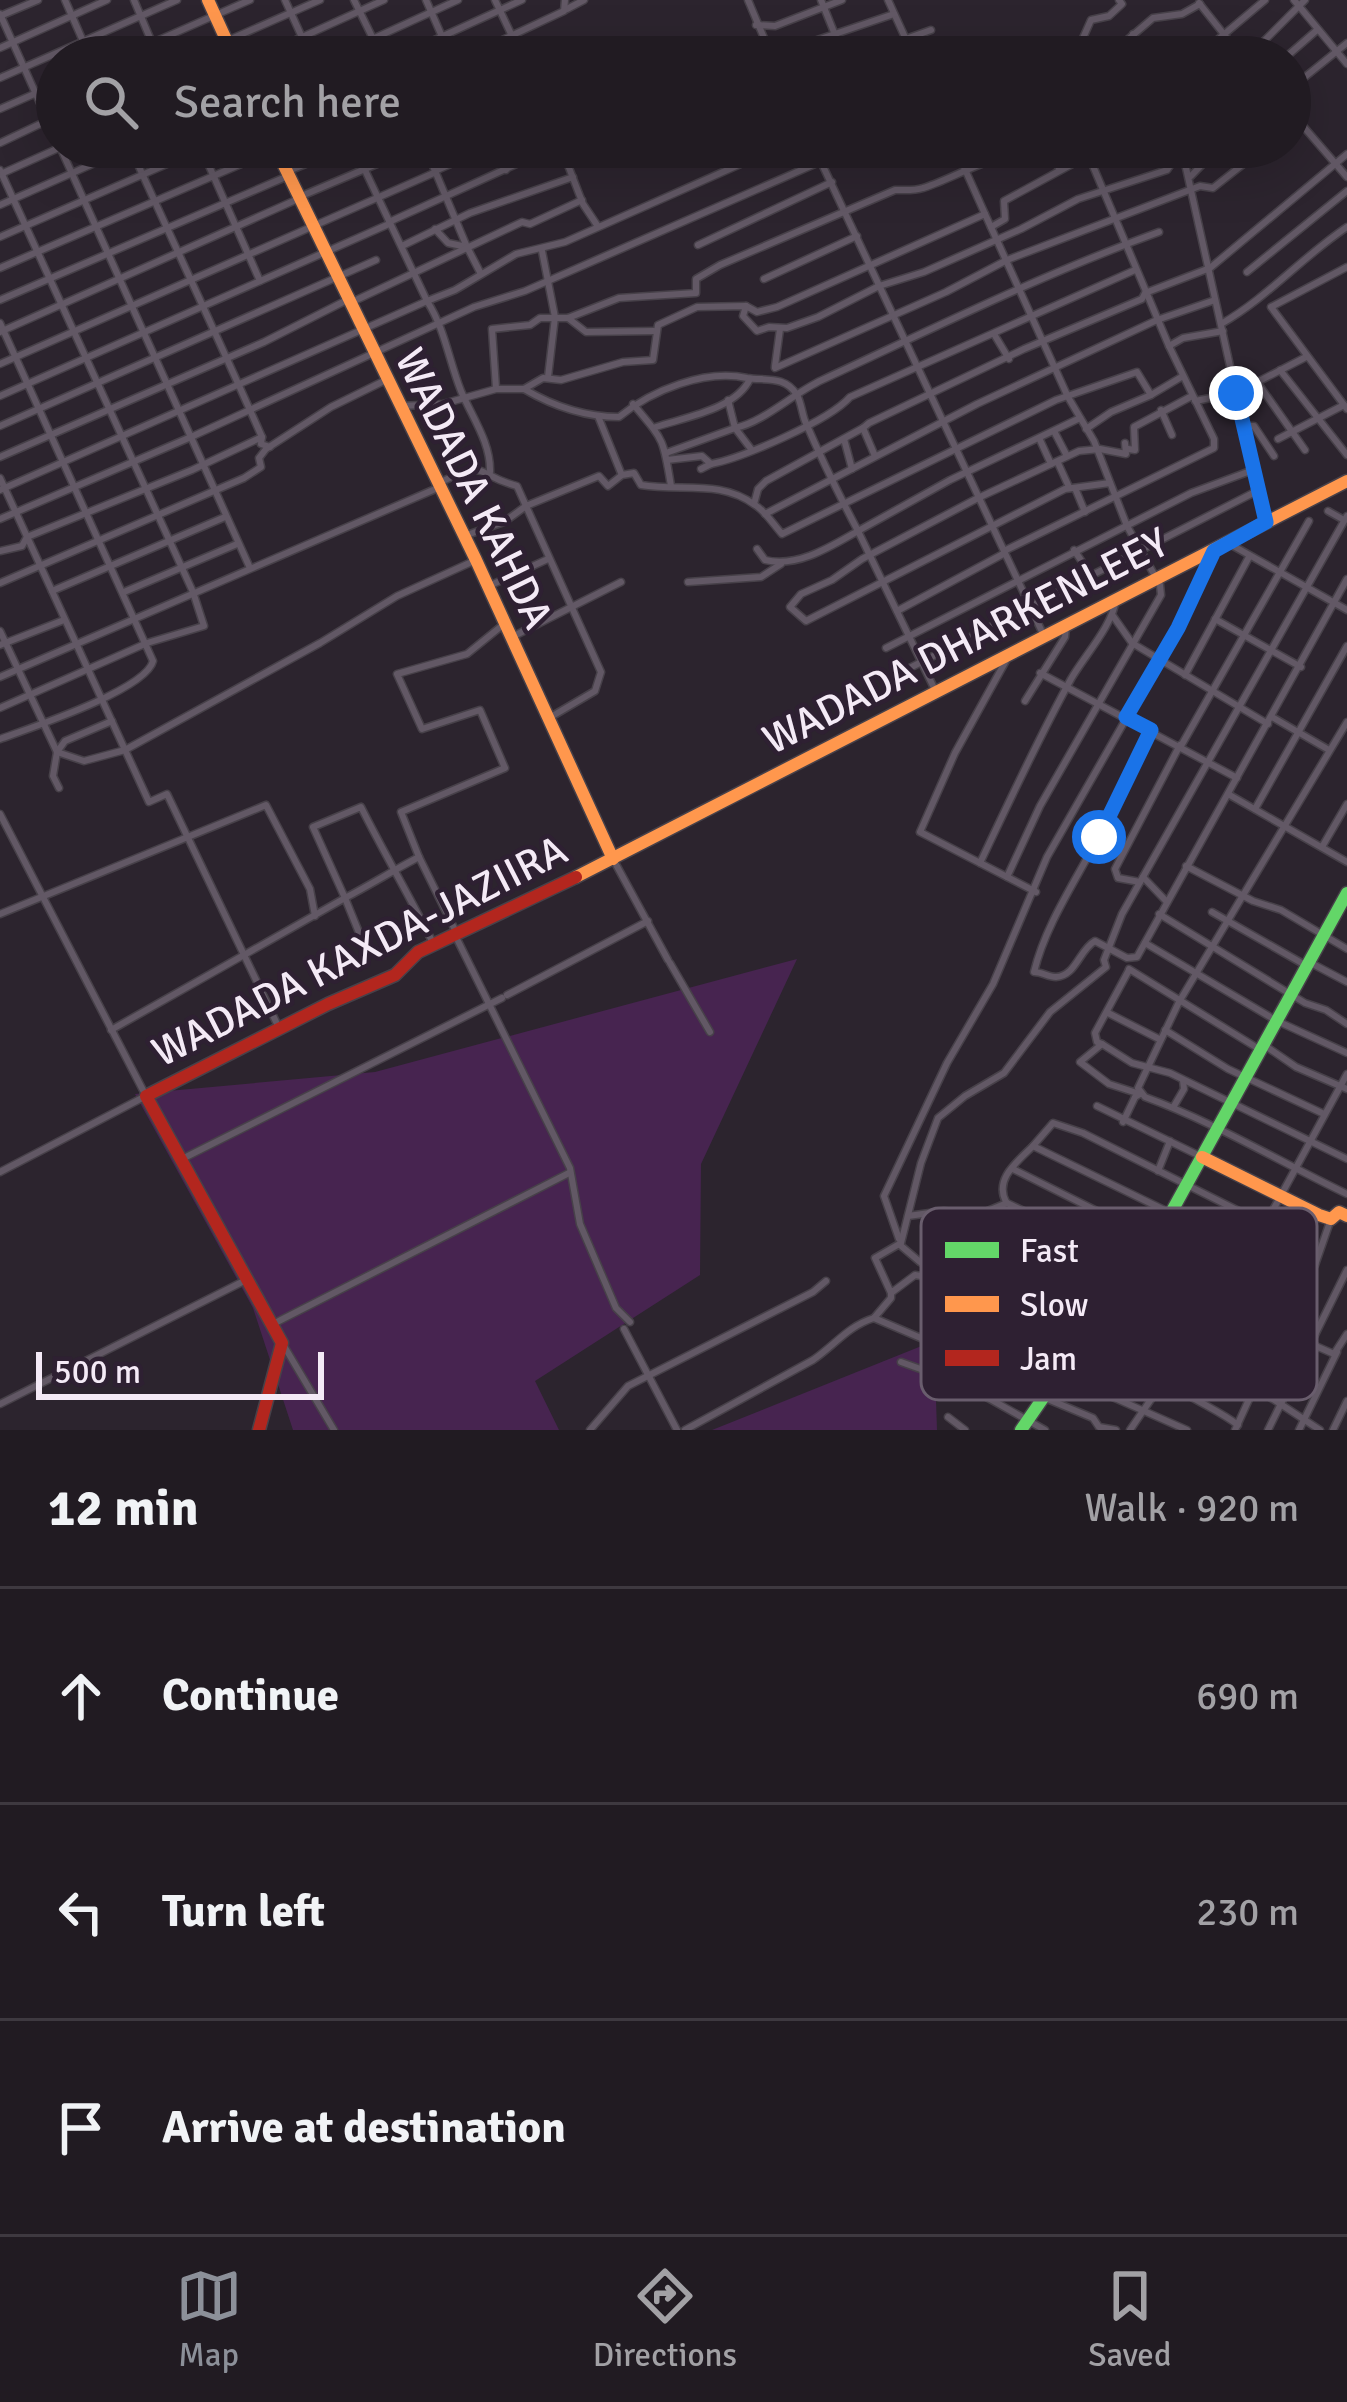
<!DOCTYPE html>
<meta charset="utf-8">
<style>
:root{--surface:#211b22;--page:#29242a;--text:#f1f3f6;--muted:#a2a1a5;--line:#3e3940;--accent:#8c9099}
body{margin:0;font-family:Signika,sans-serif;background:var(--page);color:var(--text)}
.scale{position:absolute;left:36px;bottom:30px;width:288px;box-sizing:border-box;padding-left:12px;border:6px solid #f4eaf6;border-top:0;font-size:33px;line-height:42px;white-space:nowrap;color:#f4eaf6;-webkit-text-stroke:9px #2e2032;paint-order:stroke}
.stop{position:absolute;width:36px;height:36px;margin:-27px;border:9px solid #1a73e8;border-radius:50%;background:#fff}
.stop.end{background:#1a73e8;border-color:#fff;box-shadow:0 3px 12px #0008}
.list{margin:0;padding:0;list-style:none}
h2{display:flex;justify-content:space-between;align-items:center;height:156px;margin:0;padding:0 48px;font-size:51px}
h2 small{font-size:39px;font-weight:400;color:var(--muted)}
.list li{display:grid;grid-template-columns:78px 1fr auto;gap:36px;align-items:center;box-sizing:border-box;height:216px;padding:0 48px;border-top:3px solid var(--line)}
.list b{display:block;font-size:45px;white-space:nowrap}
.list em{font-size:39px;font-style:normal;color:var(--muted)}
.icon{flex:none;width:66px;height:66px;fill:none;stroke:currentColor;stroke-width:2;stroke-linecap:round;stroke-linejoin:round}
.map{position:relative;flex:none;width:1347px;height:1430px;overflow:hidden}
.search{position:absolute;background:var(--surface);box-shadow:0 12px 48px #0002;left:36px;right:36px;top:36px;height:132px;display:flex;align-items:center;gap:30px;box-sizing:border-box;padding:0 42px;border-radius:66px;color:var(--muted);font-size:45px}
.sheet{height:804px;background:var(--surface)}
nav{display:flex;justify-content:space-around;align-items:center;box-sizing:border-box;height:168px;border-top:3px solid var(--line);background:var(--surface);font-size:33px;color:var(--muted)}
nav a{display:grid;justify-items:center;gap:6px}
nav .on{color:var(--accent)}
.map>svg:first-child{display:block}
</style>
<div class="map">
<svg width="1347" height="1430" viewBox="0 0 1347 1430">
<rect width="100%" height="100%" fill="#2c242e"/>
<g fill="#472450">
<polygon points="797,959 701,1164 700,1275 535,1381 559,1430 293,1430 253,1308 135,1094 375,1072"/>
<polygon points="934,1341 937,1430 712,1430"/>
</g>
<g fill="none" stroke-linecap="round" stroke-linejoin="round">
<g stroke="#474149" stroke-width="9">
<g id="street">
<polyline points="65,0 90,57"/>
<polyline points="134,0 158,57"/>
<polyline points="285,0 311,57"/>
<polyline points="354,0 382,57"/>
<polyline points="426,0 451,57"/>
<polyline points="495,0 522,57"/>
<polyline points="748,0 772,57"/>
<polyline points="821,0 844,57"/>
<polyline points="888,0 914,57"/>
<polyline points="1294,0 1347,64"/>
<polyline points="1199,3 1242,57"/>
<polyline points="567,9 584,0"/>
<polyline points="0,14 57,141"/>
<polyline points="0,16 38,0"/>
<polyline points="756,25 775,26 842,0"/>
<polyline points="1133,34 1138,57"/>
<polyline points="0,48 107,0"/>
<polyline points="120,57 250,0"/>
<polyline points="190,57 320,0"/>
<polyline points="258,57 384,0"/>
<polyline points="333,57 458,0"/>
<polyline points="397,57 522,0"/>
<polyline points="466,57 564,11 565,0"/>
<polyline points="767,57 894,14"/>
<polyline points="855,57 931,30"/>
<polyline points="1068,57 1079,47 1091,20 1109,16 1122,4 1119,0"/>
<polyline points="1098,57 1106,44 1126,41 1153,18 1182,14 1200,4"/>
<polyline points="1197,57 1265,0"/>
<polyline points="1248,57 1305,0"/>
<polyline points="1286,57 1317,30"/>
<polyline points="0,78 177,0"/>
<polyline points="1290,89 1347,43"/>
<polyline points="0,109 57,84"/>
<polyline points="1290,111 1347,177"/>
<polyline points="0,143 57,116"/>
<polyline points="60,147 250,568"/>
<path d="M130 147C174 244 219 340 262 437"/>
<polyline points="425,147 467,247"/>
<polyline points="494,147 506,170"/>
<polyline points="561,147 583,204 597,225"/>
<polyline points="814,147 1044,636"/>
<polyline points="955,147 985,214"/>
<polyline points="1085,147 1169,346"/>
<polyline points="202,150 260,281"/>
<polyline points="1182,150 1236,393 1306,357"/>
<polyline points="0,170 193,592 204,626 147,643 0,708"/>
<polyline points="435,171 489,147"/>
<polyline points="286,172 347,147"/>
<polyline points="3,173 61,147"/>
<polyline points="1191,176 1219,147"/>
<polyline points="299,197 417,147"/>
<polyline points="0,205 131,147"/>
<polyline points="389,222 532,157 567,147"/>
<polyline points="991,227 1005,219 1004,201 1087,156"/>
<polyline points="435,229 448,243 467,247 481,274"/>
<polyline points="0,237 206,147"/>
<polyline points="698,245 832,182"/>
<polyline points="402,246 470,213 573,177"/>
<polyline points="542,251 555,317 548,377"/>
<polyline points="1347,267 1271,307 1347,409"/>
<polyline points="0,268 276,149"/>
<polyline points="1247,272 1347,191"/>
<polyline points="764,279 857,236"/>
<polyline points="0,300 288,176"/>
<polyline points="352,302 522,222 530,224 582,200"/>
<polyline points="746,306 757,312 777,307 985,214 1068,397 1094,441 1127,526 1160,585 1161,595 1040,806 1007,877"/>
<polyline points="568,318 586,332 654,331"/>
<path d="M0 323 153 661C146 690 30 728 0 739"/>
<path d="M1221 324C1267 298 1302 257 1347 227"/>
<polyline points="0,332 298,199"/>
<polyline points="994,334 1009,359"/>
<polyline points="0,364 436,172"/>
<polyline points="775,366 780,329"/>
<polyline points="775,368 946,292 1007,260 1200,186 1213,188 1265,147"/>
<polyline points="1280,370 1347,455"/>
<polyline points="1257,382 1305,450"/>
<path d="M496 388 492 329 530 325 540 318H568L619 298 696 293V279L720 265 895 190C904 190 914 191 923 188 958 178 1037 126 1060 170"/>
<path d="M524 389C553 406 586 417 619 417 652 390 705 369 747 378 765 381 785 375 797 395 801 402 802 413 805 421 821 458 839 495 858 531L950 480 1080 418"/>
<polyline points="0,396 389,224"/>
<path d="M728 400 735 428C764 422 792 394 822 380 934 328 1043 274 1159 232"/>
<polyline points="1195,401 1236,393 1265,519"/>
<path d="M633 404C664 441 663 437 671 486"/>
<polyline points="400,406 443,404 496,389 524,389 543,378 561,380 623,362 653,360 658,325 697,307 746,306 743,316 757,331 769,327 787,328 818,317 879,286 924,272 1021,229 1078,199 1167,170 1183,147"/>
<polyline points="1161,410 1172,435"/>
<polyline points="598,416 621,473"/>
<polyline points="0,426 376,260"/>
<polyline points="1243,426 1254,426 1274,456"/>
<path d="M656 427C686 417 736 409 750 379"/>
<polyline points="1086,429 1111,412 1151,395"/>
<polyline points="1055,433 1067,456"/>
<polyline points="844,439 852,469"/>
<polyline points="1278,439 1344,405"/>
<polyline points="1040,440 1051,464"/>
<polyline points="1128,449 1135,450 1134,427 1192,396"/>
<polyline points="666,453 735,428 751,449"/>
<polyline points="875,456 863,428 869,423 1024,349 1142,299 1145,293 1210,268 1347,154"/>
<polyline points="0,457 264,342 347,300"/>
<polyline points="667,460 702,456 711,464 701,469"/>
<polyline points="1058,463 1069,487"/>
<path d="M711 464C742 458 829 421 850 397L1135 270"/>
<path d="M490 472C491 443 472 417 461 391 449 361 445 329 427 301L455 290 516 254 565 242 779 147"/>
<polyline points="0,478 149,802 167,794 279,1028"/>
<path d="M439 483C489 458 474 475 517 486L526 506 599 476 608 486 622 475 634 473 641 485C681 492 720 479 755 505 765 511 774 525 782 534L1056 400 1137 372 1151 395 1183 376"/>
<polyline points="1110,483 1065,489 806,621 790,607 801,594 832,580 862,559 978,498 1079,451 1100,449 1126,454 1125,443"/>
<polyline points="1075,488 1085,512"/>
<polyline points="0,490 427,301 354,147"/>
<polyline points="754,504 758,489 766,481 863,428"/>
<polyline points="1328,511 1344,520"/>
<polyline points="765,514 977,404 1157,320 1215,300"/>
<polyline points="0,519 191,437 474,307 525,291 822,161"/>
<polyline points="464,536 504,522 526,506 601,672 595,691 549,718"/>
<polyline points="1228,543 1347,610"/>
<path d="M757 549 765 560C797 568 830 547 858 531L935 690"/>
<polyline points="1074,550 1091,575"/>
<polyline points="0,551 22,546 27,537 192,470 262,437 261,444 270,447"/>
<polyline points="1004,551 1214,448 1214,439 1169,346 1183,338 1223,331"/>
<polyline points="688,582 761,577 781,564"/>
<polyline points="0,583 244,478 261,467 259,458 266,449 331,407 386,380"/>
<polyline points="491,585 548,559"/>
<polyline points="52,591 225,517"/>
<polyline points="124,592 237,544"/>
<polyline points="897,611 1005,553"/>
<polyline points="1113,616 1132,643 1268,724"/>
<polyline points="1215,619 1301,667"/>
<polyline points="0,631 57,752 53,776 59,788"/>
<polyline points="514,636 621,582"/>
<polyline points="0,645 64,620"/>
<polyline points="886,648 1191,493 1253,470"/>
<path d="M1008 657 955 753 920 832 980 863C1009 802 1038 739 1071 679 1085 655 1113 625 1116 599"/>
<polyline points="1040,673 1237,778"/>
<polyline points="1185,675 1249,557"/>
<polyline points="894,676 1259,490"/>
<polyline points="0,677 440,487"/>
<polyline points="1025,701 1065,637 1066,627"/>
<polyline points="1272,717 1329,750"/>
<polyline points="112,721 65,741 57,752 84,761 125,750 320,643 397,596 476,560"/>
<path d="M1347 722 1179 1002 1138 1088 1145 1097C1214 1122 1280 1162 1347 1194"/>
<path d="M1151 730C1133 765 1118 800 1100 834 1077 879 1046 923 1034 972 1042 972 1048 977 1056 977 1076 976 1079 950 1095 941L1127 958 1137 957 1347 579"/>
<polyline points="1181,746 1309,521"/>
<polyline points="1228,794 1347,862"/>
<polyline points="1255,809 1347,646"/>
<polyline points="0,814 146,1096 0,1172"/>
<polyline points="1322,847 1347,804"/>
<polyline points="419,857 457,934"/>
<polyline points="613,859 668,960"/>
<polyline points="980,863 1036,892"/>
<polyline points="1186,866 1253,901 1281,910 1347,949"/>
<polyline points="1143,877 1166,901"/>
<polyline points="1140,882 1118,878 1115,869 1180,745"/>
<polyline points="1212,912 1307,966"/>
<polyline points="0,914 266,805 310,889 315,916"/>
<polyline points="1159,914 1305,1003 1326,1010 1347,1024"/>
<polyline points="456,937 570,1168 580,1224 616,1308 630,1322"/>
<path d="M433 943C410 897 384 853 361 807L313 827 345 898C370 885 394 870 419 857L401 812 505 768 480 710 422 729 397 674 467 654 504 624"/>
<polyline points="1145,943 1277,1021 1347,1053"/>
<polyline points="1309,962 1347,982"/>
<polyline points="670,963 710,1032"/>
<polyline points="1129,969 1259,1049"/>
<polyline points="507,995 648,921"/>
<polyline points="1108,1013 1159,1039"/>
<polyline points="111,1030 345,898 360,935"/>
<polyline points="1165,1030 1228,1069 1324,1114"/>
<polyline points="1102,1044 1097,1042 1095,1033 1129,970"/>
<polyline points="1264,1045 1296,1067 1347,1089"/>
<polyline points="1097,1106 1202,1157"/>
<polyline points="1174,1106 1184,1089 1183,1080"/>
<polyline points="1123,1122 1135,1097 1140,1094 1109,1084 1080,1062 1102,1044 1132,1063 1170,1073 1347,1159"/>
<polyline points="1033,1146 1053,1123 1083,1133 1319,1251"/>
<polyline points="182,1159 502,998"/>
<polyline points="1013,1169 1231,1278"/>
<polyline points="1158,1171 1170,1141"/>
<path d="M1006 1202C994 1179 1017 1162 1033 1146L1306 1279"/>
<polyline points="908,1216 944,1211 978,1215"/>
<polyline points="899,1239 884,1196 947,1063 993,984 1047,857 1178,628 1214,551"/>
<polyline points="900,1245 920,1262 942,1271"/>
<polyline points="1235,1276 1291,1311 1315,1265 1331,1219"/>
<polyline points="954,1280 942,1271 966,1243 975,1223"/>
<polyline points="1020,1281 1035,1254"/>
<path d="M1000 1298 999 1309C1013 1310 1072 1311 1081 1306L1124 1326 1161 1350 1256 1388 1320 1430"/>
<polyline points="935,1303 959,1320 1022,1347 1058,1377"/>
<polyline points="1081,1306 1029,1280 1020,1281 1000,1298 957,1282 915,1275 891,1293 875,1258 901,1243 921,1163 938,1118 965,1096 1004,1073 1050,1012 1106,967 1104,960 1122,914 1347,516"/>
<polyline points="874,1318 891,1298 891,1293"/>
<polyline points="1034,1321 1061,1328 1159,1383"/>
<polyline points="273,1324 569,1173"/>
<polyline points="624,1329 677,1430"/>
<path d="M1282 1335 1007 1203 978 1215 975 1223 1267 1360C1272 1343 1286 1324 1296 1308"/>
<polyline points="1309,1343 1334,1354 1347,1334"/>
<polyline points="284,1346 334,1430"/>
<polyline points="901,1362 965,1385 1045,1430"/>
<polyline points="1066,1365 1083,1384 1187,1430"/>
<path d="M1164 1377C1186 1398 1214 1407 1238 1425"/>
<polyline points="1045,1398 1093,1418 1099,1427 1116,1430"/>
<polyline points="0,1404 248,1279"/>
<polyline points="948,1417 965,1430"/>
<polyline points="590,1430 628,1386 813,1292 826,1281"/>
<path d="M685 1430 813 1360C835 1345 848 1326 874 1318L984 1365 1025 1378 1047 1392"/>
<polyline points="1130,1430 1243,1265 1347,1074"/>
<polyline points="1235,1430 1267,1360"/>
<polyline points="1268,1430 1347,1270"/>
<polyline points="1299,1430 1337,1352"/>
<polyline points="1333,1430 1347,1401"/>
</g>
</g>
<g stroke="#474149" stroke-width="15">
<polyline id="fast" points="1021,1430 1172,1211 1347,893"/>
</g>
<g stroke="#474149" stroke-width="15">
<g id="slow">
<polyline points="208,0 234,57"/>
<polyline points="275,147 476,560 613,859"/>
<polyline points="576,877 1347,481"/>
<polyline points="1202,1157 1319,1215 1331,1219 1339,1212 1347,1216"/>
</g>
</g>
<g stroke="#474149" stroke-width="15">
<polyline id="jam" points="259,1430 282,1343 146,1096 328,1004 395,975 418,952 576,877"/>
</g>
<use href="#street" stroke="#625865" stroke-width="6"/>
<use href="#fast" stroke="#63d668" stroke-width="12"/>
<use href="#slow" stroke="#ff974d" stroke-width="12"/>
<use href="#jam" stroke="#b3261e" stroke-width="12"/>
</g>
<g fill="none" stroke-linecap="round" stroke-linejoin="round">
<polyline stroke="#1a73e8" stroke-width="15" points="1099,837 1151,730 1126,717 1178,628 1214,551 1266,522 1236,393"/>
</g>
<g text-anchor="middle" stroke-width="9" stroke-linejoin="round" paint-order="stroke">
<g font-size="42" fill="#f4eaf6" stroke="#2e2032">
<text transform="translate(475 488) rotate(64)" y="15">WADADA KAHDA</text>
<text transform="translate(965 640) rotate(-27)" y="15">WADADA DHARKENLEEY</text>
<text transform="translate(359 950) rotate(-27)" y="15">WADADA KAXDA-JAZIIRA</text>
</g>
</g>
<rect x="921" y="1208" width="396" height="192" rx="18" fill="#2e2032" stroke="#695d6d" stroke-width="3"/>
<rect x="945" y="1242" width="54" height="16" fill="#63d668"/>
<rect x="945" y="1296" width="54" height="16" fill="#ff974d"/>
<rect x="945" y="1350" width="54" height="16" fill="#b3261e"/>
<g font-size="33" fill="#f4eaf6">
<text x="1020" y="1262">Fast</text>
<text x="1020" y="1316">Slow</text>
<text x="1020" y="1370">Jam</text>
</g>
</svg>
<div class="scale">500 m</div>
<div class="stop" style="left:1099px;top:837px"></div>
<div class="stop end" style="left:1236px;top:393px"></div>
<div class="search"><svg class="icon" aria-label="search" viewBox="0 0 24 24"><circle cx="10" cy="10" r="6"/><path d="M15 15l6 6"/></svg>Search here</div>
</div>
<section class="sheet">
<h2>12 min<small>Walk · 920 m</small></h2>
<ul class="list">
<li><svg class="icon" aria-label="ahead" viewBox="0 0 24 24"><path d="M12 20V5M6 11l6-6 6 6"/></svg><div><b>Continue</b></div><em>690 m</em></li>
<li><svg class="icon" aria-label="left" viewBox="0 0 24 24"><path d="M17 20v-9H6M10 6l-5 5 5 5"/></svg><div><b>Turn left</b></div><em>230 m</em></li>
<li><svg class="icon" aria-label="arrive" viewBox="0 0 24 24"><path d="M6 21V4h12l-3 4 3 4H6"/></svg><div><b>Arrive at destination</b></div></li>
</ul>
</section>
<nav>
<a class="on"><svg class="icon" aria-label="map" viewBox="0 0 24 24"><path d="M3 6l6-2 6 2 6-2v14l-6 2-6-2-6 2zM9 4v14M15 6v14"/></svg>Map</a>
<a><svg class="icon" aria-label="directions" viewBox="0 0 24 24"><path d="M12 3l9 9-9 9-9-9zM9 14v-3h6M13 9l2 2-2 2"/></svg>Directions</a>
<a><svg class="icon" aria-label="saved" viewBox="0 0 24 24"><path d="M7 4h10v16l-5-4-5 4z"/></svg>Saved</a>
</nav>
